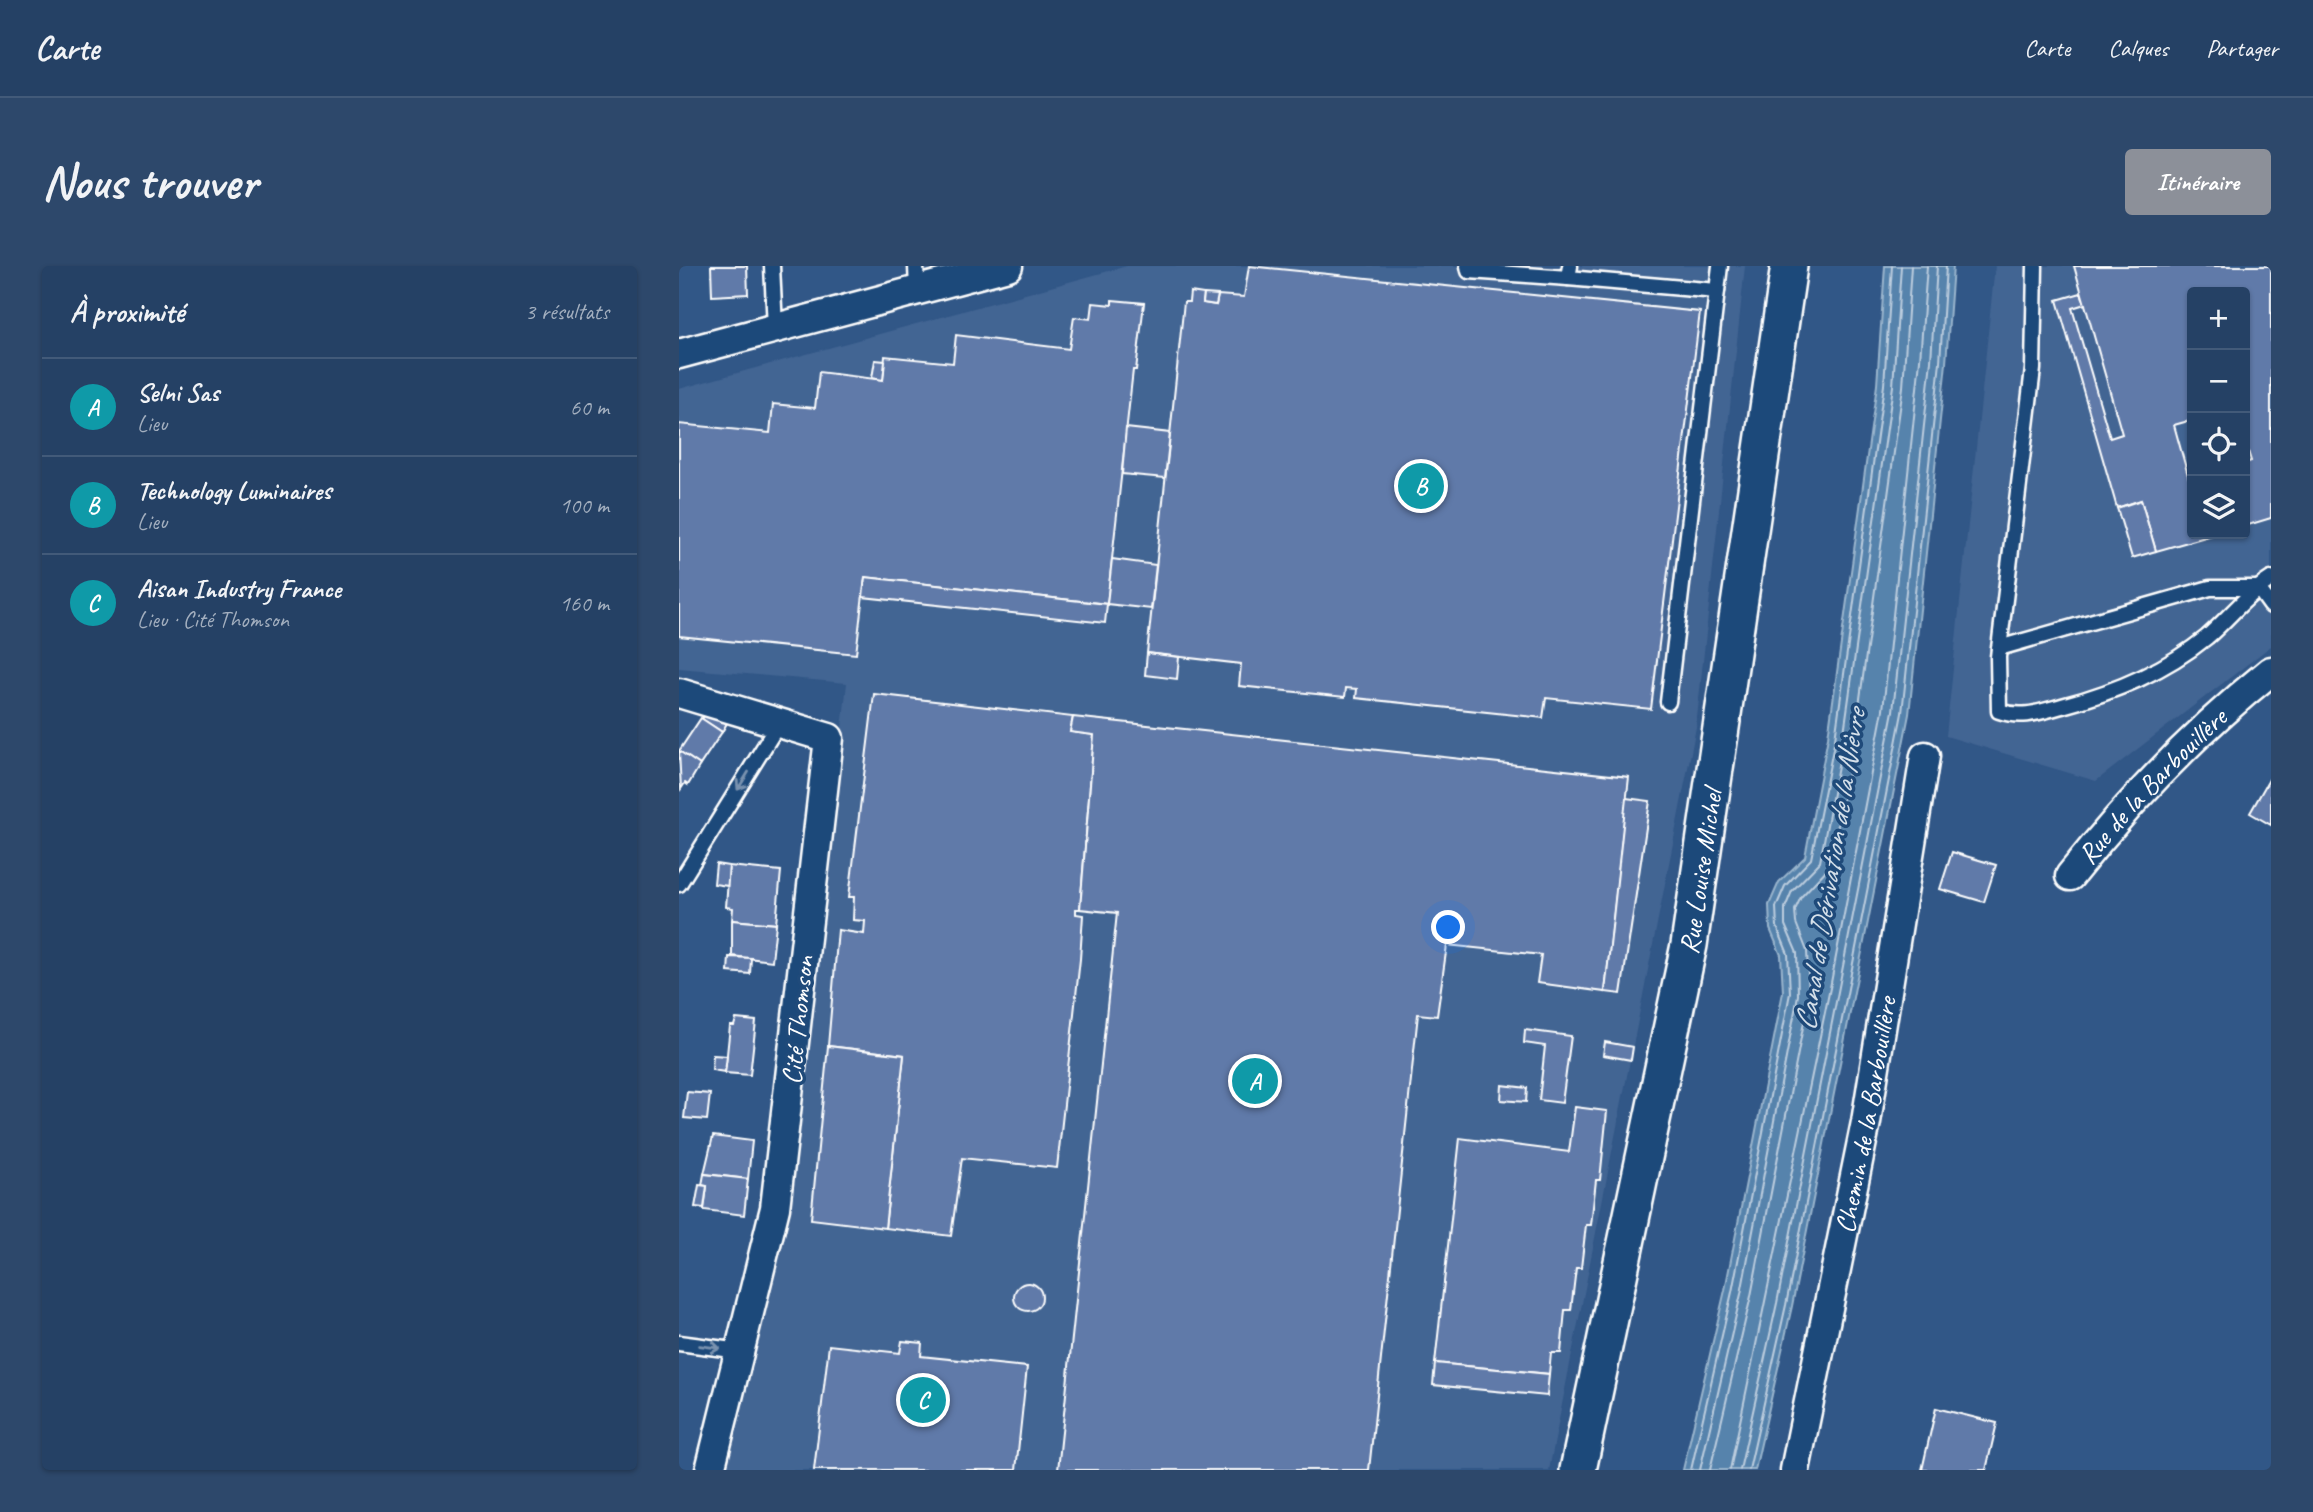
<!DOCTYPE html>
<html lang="fr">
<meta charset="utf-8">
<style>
:root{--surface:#254165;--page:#2d486b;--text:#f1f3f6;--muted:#a3afbf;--line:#425a79;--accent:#8c9099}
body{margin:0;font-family:Caveat,sans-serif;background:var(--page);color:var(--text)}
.controls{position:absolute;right:21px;top:21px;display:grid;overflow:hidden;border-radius:7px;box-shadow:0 2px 5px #0004}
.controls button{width:63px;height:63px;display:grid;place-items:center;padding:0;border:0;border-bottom:2px solid var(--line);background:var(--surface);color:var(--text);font:35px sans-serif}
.you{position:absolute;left:770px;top:662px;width:24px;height:24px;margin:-18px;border:5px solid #fff;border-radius:50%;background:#1a73e8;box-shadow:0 0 0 10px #1a73e833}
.badge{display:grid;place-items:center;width:46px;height:46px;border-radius:50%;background:var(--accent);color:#fff;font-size:23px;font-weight:700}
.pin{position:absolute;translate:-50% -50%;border:4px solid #fff;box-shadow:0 2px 7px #0006}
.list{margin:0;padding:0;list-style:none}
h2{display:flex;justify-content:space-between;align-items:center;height:91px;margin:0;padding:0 28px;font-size:30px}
h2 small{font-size:23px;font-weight:400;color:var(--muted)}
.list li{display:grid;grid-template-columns:46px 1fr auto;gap:21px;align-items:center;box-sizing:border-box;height:98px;padding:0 28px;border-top:2px solid var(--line)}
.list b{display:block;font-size:26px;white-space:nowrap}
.list p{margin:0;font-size:23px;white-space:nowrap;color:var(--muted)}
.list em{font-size:23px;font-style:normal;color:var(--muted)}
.icon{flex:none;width:38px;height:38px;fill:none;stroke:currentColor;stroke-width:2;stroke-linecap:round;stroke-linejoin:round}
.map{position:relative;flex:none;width:1592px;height:1204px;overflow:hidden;border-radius:7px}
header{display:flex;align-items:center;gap:42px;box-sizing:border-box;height:98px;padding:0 35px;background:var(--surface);border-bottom:2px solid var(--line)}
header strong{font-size:33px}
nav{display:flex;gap:38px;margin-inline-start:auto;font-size:24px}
.intro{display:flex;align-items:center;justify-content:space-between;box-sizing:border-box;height:168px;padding:0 42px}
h1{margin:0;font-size:49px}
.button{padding:18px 32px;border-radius:7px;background:var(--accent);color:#fff;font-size:24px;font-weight:700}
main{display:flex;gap:42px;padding:0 42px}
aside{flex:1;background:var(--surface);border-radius:7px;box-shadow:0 2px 5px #0004}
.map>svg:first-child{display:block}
</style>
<header>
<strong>Carte</strong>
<nav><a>Carte</a><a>Calques</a><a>Partager</a></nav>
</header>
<div class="intro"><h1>Nous trouver</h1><a class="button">Itinéraire</a></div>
<main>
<aside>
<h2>À proximité<small>3 résultats</small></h2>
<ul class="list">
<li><span class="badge" style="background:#0f9aa8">A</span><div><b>Selni Sas</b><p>Lieu</p></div><em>60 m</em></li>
<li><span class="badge" style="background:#0f9aa8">B</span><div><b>Technology Luminaires</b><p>Lieu</p></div><em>100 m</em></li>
<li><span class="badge" style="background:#0f9aa8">C</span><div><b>Aisan Industry France</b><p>Lieu · Cité Thomson</p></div><em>160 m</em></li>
</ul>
</aside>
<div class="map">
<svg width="1592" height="1204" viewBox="0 0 1592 1204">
<rect width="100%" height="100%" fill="#315787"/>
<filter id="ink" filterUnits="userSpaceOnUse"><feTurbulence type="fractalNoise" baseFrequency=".0143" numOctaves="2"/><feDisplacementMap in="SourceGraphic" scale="14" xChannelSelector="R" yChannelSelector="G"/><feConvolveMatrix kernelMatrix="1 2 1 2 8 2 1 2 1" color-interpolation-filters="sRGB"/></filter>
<g filter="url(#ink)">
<g fill="#436593" fill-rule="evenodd">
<polygon points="448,0 1066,0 1017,461 870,1204 43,1204 112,934 168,417 0,402 0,123"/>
<path d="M1316 0H1592V380L1417 515 1267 470ZM1513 26H1566V268H1513Z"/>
</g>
<polygon fill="#5783ac" stroke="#9ab5cd" stroke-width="2" points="1206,0 1274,0 1267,97 1230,448 1113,1040 1076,1204 1004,1204 1046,1024 1104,726 1102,689 1091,663 1090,639 1100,616 1126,591 1149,471 1198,119"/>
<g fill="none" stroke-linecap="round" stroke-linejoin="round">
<g stroke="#bccdde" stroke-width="2">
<polyline points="1012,1204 1053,1026 1111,727 1109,688 1098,661 1097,641 1106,620 1132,593 1156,473 1205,119 1213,0"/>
<polyline points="1021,1204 1062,1028 1119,729 1118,687 1106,659 1106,642 1113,625 1141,596 1164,474 1214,120 1222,0"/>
<polyline points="1031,1204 1072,1030 1130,730 1128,685 1117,657 1116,644 1122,631 1151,600 1175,476 1224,121 1232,0"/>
<polyline points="1051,1204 1151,722 1204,444 1241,94 1248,0"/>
<polyline points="1061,1204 1098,1037 1214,445 1252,95 1258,0"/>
<polyline points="1070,1204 1107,1039 1223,447 1261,96 1267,0"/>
</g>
</g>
<g fill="#617aa9" stroke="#fff" stroke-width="2">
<polygon points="32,0 68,0 69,28 33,30"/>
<polygon points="570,0 1021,46 972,443 867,432 864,452 677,432 678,423 667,422 666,431 560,420 562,398 468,387 505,36 510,36 511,26 525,28 524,37 537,39 539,29 565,31"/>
<polygon points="1395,0 1592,0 1592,252 1566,260 1566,197 1572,195 1566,175 1566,26 1513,26 1513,154 1495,159 1510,213 1513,212 1513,268 1537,268 1477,285 1462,234 1438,242 1378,34 1402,27 1406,38 1393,42 1431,172 1443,168"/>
<polygon points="525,28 539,29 537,39 524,37"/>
<polygon points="433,34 465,37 457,104 454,104 428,338 186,311 177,388 0,370 0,158 91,167 94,138 136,142 140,106 204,114 206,90 274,97 277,69 390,83 395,51 412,53 414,37 433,39"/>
<polygon points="196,94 206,95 204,114 193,112"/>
<polygon points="447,162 491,167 486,212 443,208"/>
<polygon points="1462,234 1477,285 1453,292 1438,242"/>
<polygon points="433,293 477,299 472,343 428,338"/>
<polygon points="186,311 428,338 426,357 184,331"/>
<polygon points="468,387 500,391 498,413 466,409"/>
<polygon points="195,428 394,451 391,466 415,469 401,643 397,643 397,648 404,649 401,693 378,902 283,892 272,970 206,962 225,789 149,780 159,664 185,668 186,655 174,654 175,631 170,631"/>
<polygon points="26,449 48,457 43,466 23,453"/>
<polygon points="394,451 950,511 926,726 858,717 862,689 768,679 758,750 739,748 690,1204 379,1204 438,647 401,643 415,469 391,466"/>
<polygon points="22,452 43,466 21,499 0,485"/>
<polygon points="0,485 21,499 9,519 6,517 2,523"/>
<polygon points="1592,510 1592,559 1571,547"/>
<polygon points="947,532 971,535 942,728 926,726"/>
<polygon points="1273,586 1317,599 1305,636 1261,623"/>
<polygon points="37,598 50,600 49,620 35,618"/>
<polygon points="50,600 102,605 97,658 53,654 54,642 47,641"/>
<polygon points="53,654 97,658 93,695 53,690"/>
<polygon points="50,691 72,692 71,708 49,706"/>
<polygon points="57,753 77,755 71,809 46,807 51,760 55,760"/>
<polygon points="846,764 892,770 883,837 860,834 866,780 845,777"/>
<polygon points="926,776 954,781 952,794 924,789"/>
<polygon points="149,780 225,789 206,962 132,953"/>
<polygon points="34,789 48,790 46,806 33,804"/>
<polygon points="823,819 848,822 847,836 822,834"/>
<polygon points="8,826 31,828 28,854 5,852"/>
<polygon points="896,841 928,845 921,914 917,914 912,959 907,959 902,1002 897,1002 892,1044 886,1044 882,1087 872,1087 870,1108 756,1097 781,872 890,886"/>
<polygon points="34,870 73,875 69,913 25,908"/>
<polygon points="25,908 69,913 65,949 25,944 28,920 23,919"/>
<polygon points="20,919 28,920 25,942 16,941"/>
<circle cx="349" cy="1031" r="14"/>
<polygon points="223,1075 243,1077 242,1090 348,1101 337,1204 135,1204 150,1079 221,1087"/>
<polygon points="756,1097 870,1108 868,1130 754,1119"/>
<polygon points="1257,1142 1318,1157 1307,1204 1243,1204"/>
</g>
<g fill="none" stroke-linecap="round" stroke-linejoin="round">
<g stroke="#fff" stroke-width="19">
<g id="service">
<polyline points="93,0 96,62"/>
<polyline points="237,0 238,24"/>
<polyline points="789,0 790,5 889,12"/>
<polyline points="891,0 889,12 1038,25 989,436"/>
<path d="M1356 0 1354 103 1319 391 1320 445C1343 453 1361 446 1383 440 1436 426 1485 406 1528 371 1550 352 1567 329 1592 313"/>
<polyline points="1038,25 1041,0"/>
<polyline points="1320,382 1531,322 1579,322 1592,340"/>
<polyline points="0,618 100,457"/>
<polyline points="0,1077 61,1085"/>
</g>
</g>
<g stroke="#fff" stroke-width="33">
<g id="minor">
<polyline points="0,88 329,0"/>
<polyline points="0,427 150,472 96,942 31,1204"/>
<path id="s1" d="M1391 610C1451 534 1517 465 1592 405"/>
<path id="s2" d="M1116 1204 1187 856 1246 490"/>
</g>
</g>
<g stroke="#fff" stroke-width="40">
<g id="tertiary">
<path id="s3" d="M899 1204 1010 679 1110 0"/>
</g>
</g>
<use href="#service" stroke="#1f4a7a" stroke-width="14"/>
<use href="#minor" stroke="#1f4a7a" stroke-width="28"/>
<use href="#tertiary" stroke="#1f4a7a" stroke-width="35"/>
</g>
<defs><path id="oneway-shaft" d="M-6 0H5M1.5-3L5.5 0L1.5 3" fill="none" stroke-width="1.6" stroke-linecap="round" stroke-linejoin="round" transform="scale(1.75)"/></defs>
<g stroke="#7992af">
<use href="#oneway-shaft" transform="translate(64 515) rotate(122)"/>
<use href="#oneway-shaft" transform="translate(31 1081) rotate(8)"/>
</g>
</g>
<g text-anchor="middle" stroke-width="7" stroke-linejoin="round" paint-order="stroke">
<g font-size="28" fill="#fff" stroke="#1f4a7a">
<text dy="10" stroke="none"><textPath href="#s1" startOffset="122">Rue de la Barbouillère</textPath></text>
<text dy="10" stroke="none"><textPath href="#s3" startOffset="611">Rue Louise Michel</textPath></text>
<text transform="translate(118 754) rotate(-84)" y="10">Cité Thomson</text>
<text dy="10" stroke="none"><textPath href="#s2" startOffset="362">Chemin de la Barbouillère</textPath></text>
</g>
<g font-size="30" font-style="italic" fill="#d5e0ea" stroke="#1f4a7a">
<text transform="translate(1151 604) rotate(-81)" y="10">Canal de Dérivation de la Nièvre</text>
</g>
</g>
</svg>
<div class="controls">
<button>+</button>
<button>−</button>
<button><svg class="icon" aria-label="locate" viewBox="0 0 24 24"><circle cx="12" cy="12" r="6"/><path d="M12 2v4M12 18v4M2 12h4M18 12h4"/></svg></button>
<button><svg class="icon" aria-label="layers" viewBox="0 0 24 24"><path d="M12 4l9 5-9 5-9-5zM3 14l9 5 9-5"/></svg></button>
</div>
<div class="you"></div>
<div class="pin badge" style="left:576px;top:815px;background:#0f9aa8">A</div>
<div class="pin badge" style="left:742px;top:220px;background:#0f9aa8">B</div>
<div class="pin badge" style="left:244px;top:1134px;background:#0f9aa8">C</div>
</div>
</main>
